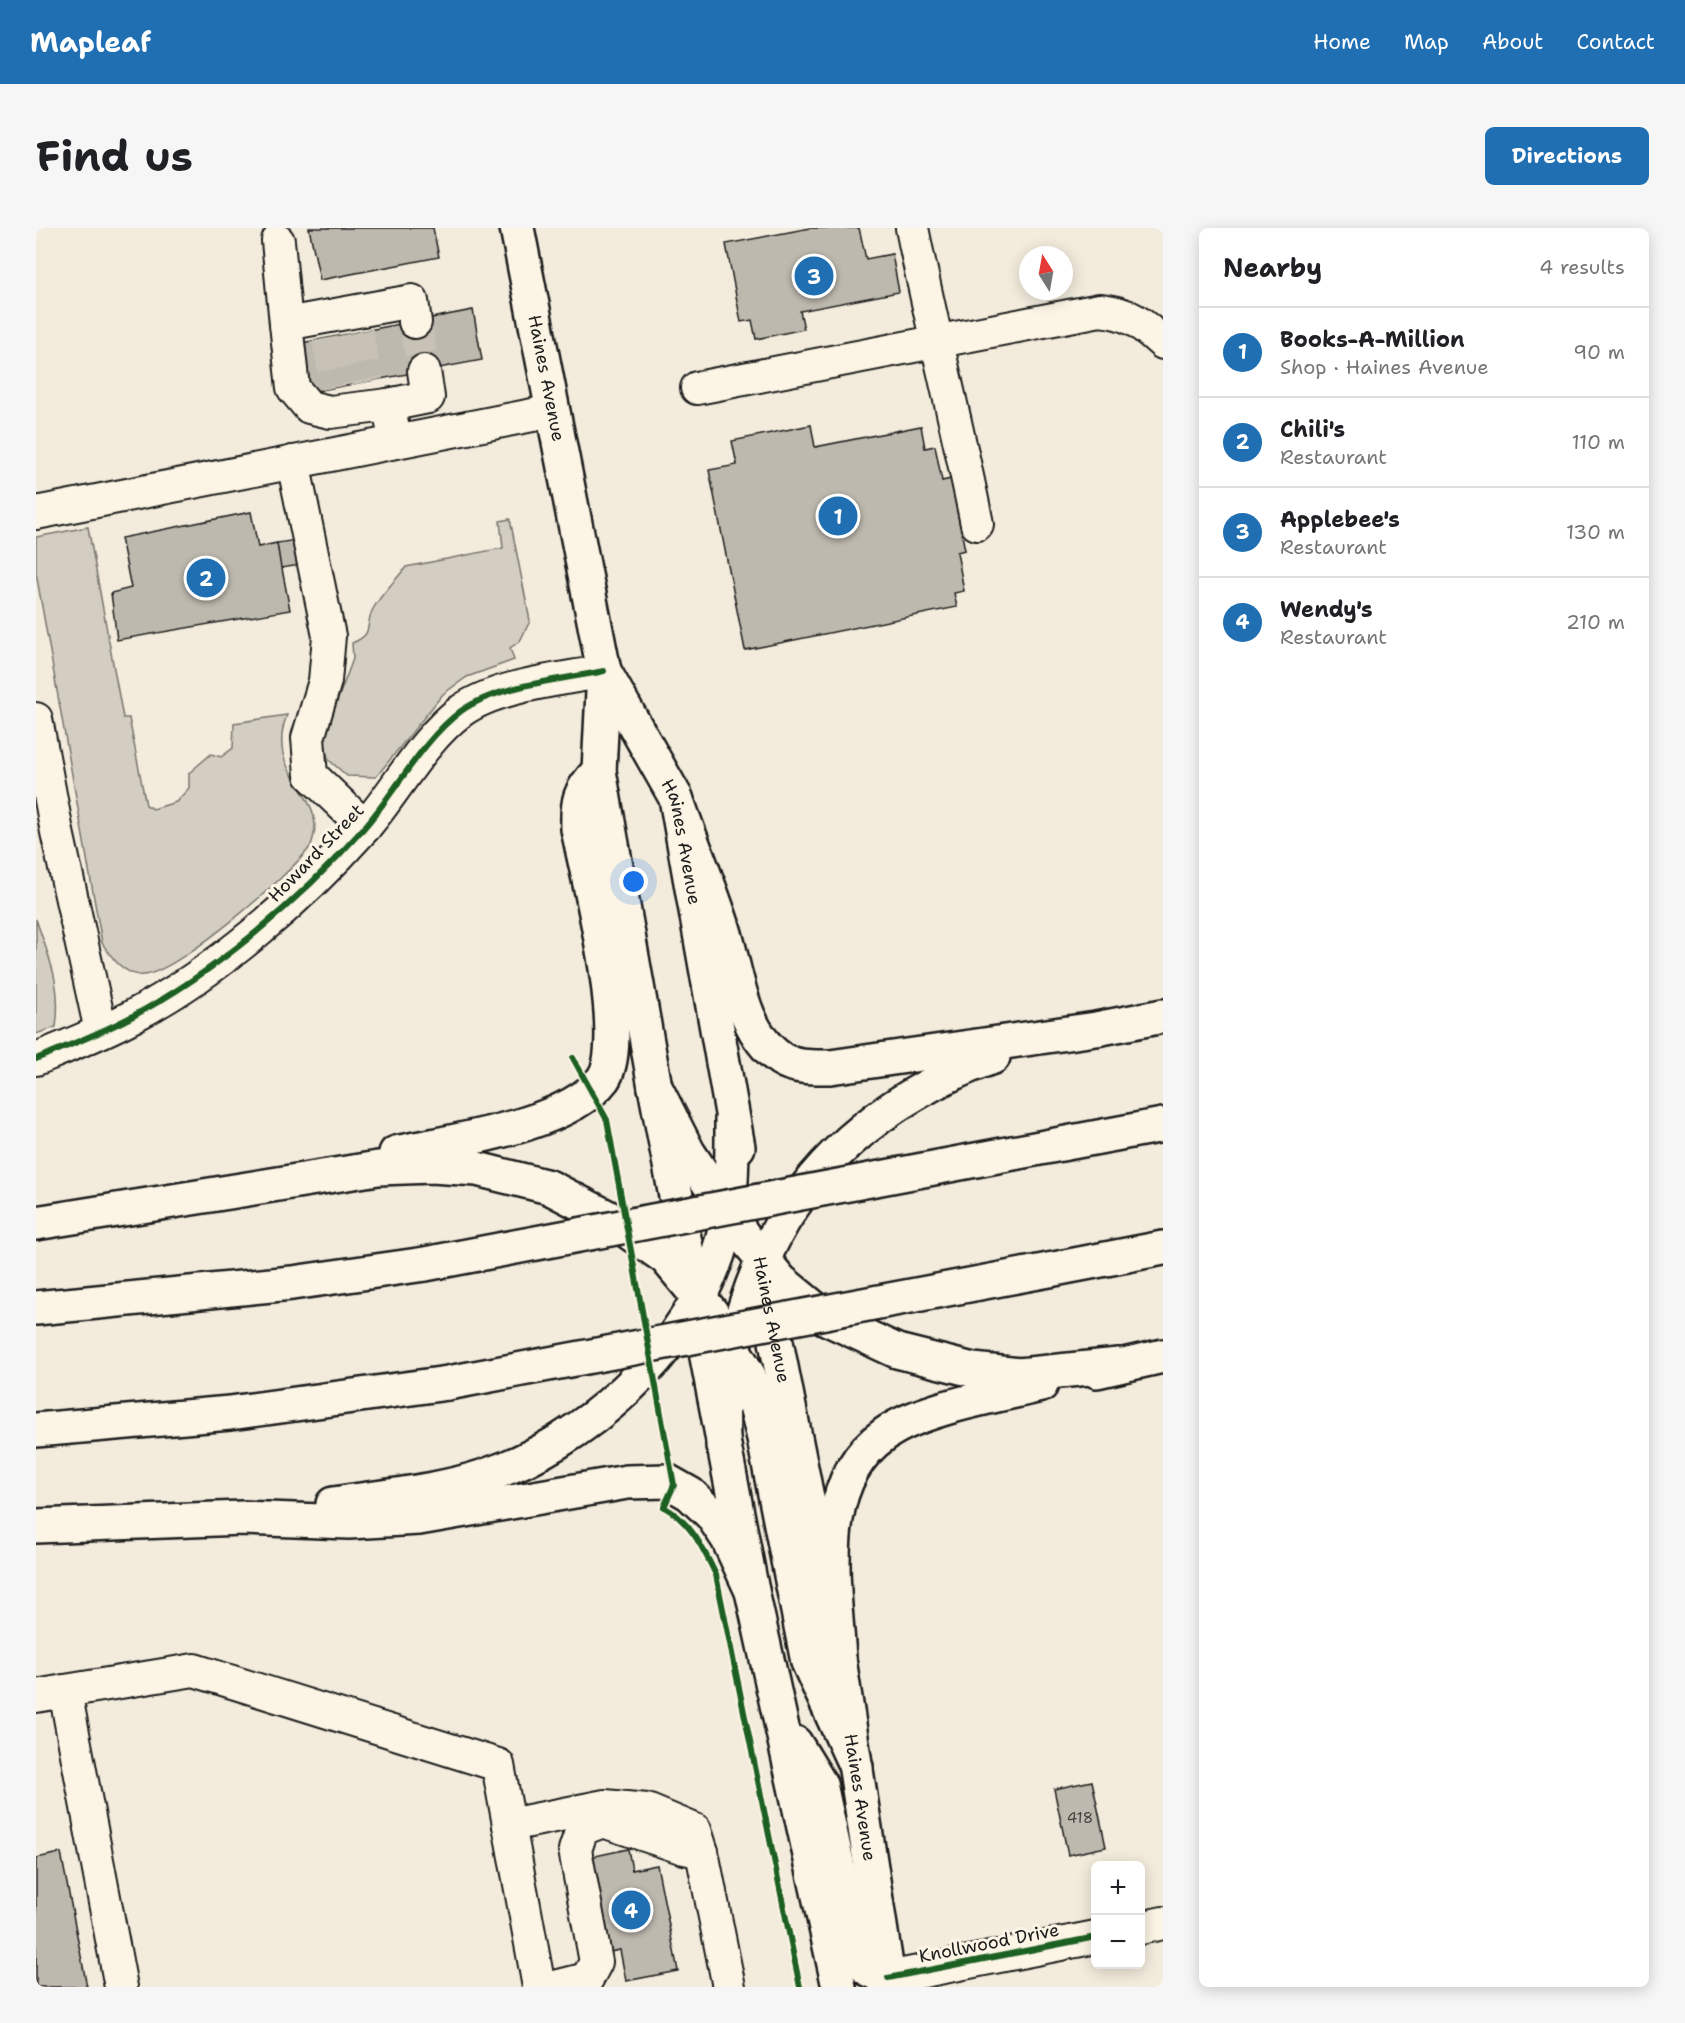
<!DOCTYPE html>
<meta charset="utf-8">
<style>
:root{--surface:#fff;--page:#f6f6f6;--text:#202124;--muted:#757577;--line:#e0e0e0;--accent:#1f6fb2}
body{margin:0;font-family:"Shantell Sans",sans-serif;background:var(--page);color:var(--text)}
.controls{position:absolute;right:18px;bottom:18px;display:grid;overflow:hidden;border-radius:9px;box-shadow:0 3px 15px #0003}
.controls button{width:54px;height:54px;display:grid;place-items:center;padding:0;border:0;border-bottom:2px solid var(--line);background:var(--surface);color:var(--text);font:30px sans-serif}
.compass{position:absolute;left:983px;top:18px;width:54px;height:54px;border-radius:50%;background:var(--surface);box-shadow:0 3px 15px #0003;rotate:349deg}
.you{position:absolute;left:598px;top:654px;width:21px;height:21px;margin:-15px;border:4px solid #fff;border-radius:50%;background:#1a73e8;box-shadow:0 0 0 9px #1a73e833}
.badge{display:grid;place-items:center;width:39px;height:39px;border-radius:50%;background:var(--accent);color:#fff;font-size:20px;font-weight:700}
.pin{position:absolute;translate:-50% -50%;border:3px solid #fff;box-shadow:0 2px 6px #0006}
.list{margin:0;padding:0;list-style:none}
h2{display:flex;justify-content:space-between;align-items:center;height:78px;margin:0;padding:0 24px;font-size:26px}
h2 small{font-size:20px;font-weight:400;color:var(--muted)}
.list li{display:grid;grid-template-columns:39px 1fr auto;gap:18px;align-items:center;box-sizing:border-box;height:90px;padding:0 24px;border-top:2px solid var(--line)}
.list b{display:block;font-size:22px;white-space:nowrap}
.list p{margin:0;font-size:20px;white-space:nowrap;color:var(--muted)}
.list em{font-size:20px;font-style:normal;color:var(--muted)}
.map{position:relative;flex:none;width:1127px;height:1759px;overflow:hidden;border-radius:9px}
header{display:flex;align-items:center;gap:36px;box-sizing:border-box;height:84px;padding:0 30px;background:var(--accent);color:#fff}
header strong{font-size:28px}
nav{display:flex;gap:33px;margin-inline-start:auto;font-size:21px}
.intro{display:flex;align-items:center;justify-content:space-between;box-sizing:border-box;height:144px;padding:0 36px}
h1{margin:0;font-size:42px}
.button{padding:15px 27px;border-radius:9px;background:var(--accent);color:#fff;font-size:21px;font-weight:700}
main{display:flex;gap:36px;padding:0 36px}
aside{flex:1;background:var(--surface);border-radius:9px;box-shadow:0 3px 15px #0003}
.map>svg:first-child{display:block}
</style>
<header>
<strong>Mapleaf</strong>
<nav><a>Home</a><a>Map</a><a>About</a><a>Contact</a></nav>
</header>
<div class="intro"><h1>Find us</h1><a class="button">Directions</a></div>
<main>
<div class="map">
<svg width="1127" height="1759" viewBox="0 0 1127 1759">
<rect width="100%" height="100%" fill="#f3ecdd"/>
<filter id="ink" filterUnits="userSpaceOnUse"><feTurbulence type="fractalNoise" baseFrequency=".0167" numOctaves="2"/><feDisplacementMap in="SourceGraphic" scale="12" xChannelSelector="R" yChannelSelector="G"/><feConvolveMatrix kernelMatrix="1 2 1 2 8 2 1 2 1" color-interpolation-filters="sRGB"/></filter>
<g filter="url(#ink)">
<g fill="#d3cec1" stroke="#78756e" stroke-width="1.5">
<path d="M474 291 494 393 484 413 474 420 478 432 431 449 407 466 340 549 311 548 293 532 288 518 291 501 317 431 316 415C339 406 328 398 337 381 345 366 360 352 370 339L467 320 464 293Z"/>
<path d="M52 299 87 490H93L110 577 117 581 140 574 153 560V545L175 526 185 529 197 520 198 495 251 487C228 546 287 564 278 606 277 611 276 616 274 619 254 647 134 752 103 747 85 744 75 728 66 715L0 345V309Z"/>
<path d="M0 691C13 730 26 756 20 799L0 806Z"/>
</g>
<g fill="#beb9ae" stroke="#1c1c1c" stroke-width="1.5">
<polygon points="273,0 397,0 403,29 284,52"/>
<polygon points="774,0 823,0 830,31 856,26 863,64 764,83 768,101 720,111 716,92 705,94 690,16"/>
<polygon points="437,82 446,132 270,165 260,116"/>
<polygon points="775,197 779,219 885,198 889,220 899,218 906,253 915,251 929,322 921,324 928,363 918,365 921,379 709,422 673,242 701,237 696,213"/>
<polygon points="215,284 222,319 241,315 254,382 81,412 75,365 95,360 85,310"/>
<polygon points="260,312 265,337 245,340 241,315"/>
<polygon points="1056,1553 1070,1619 1032,1627 1018,1561"/>
<polygon points="592,1621 596,1642 621,1637 642,1743 590,1753 584,1722 569,1725 550,1630"/>
<polygon points="25,1625 51,1759 0,1759 0,1630"/>
</g>
<g fill="none" stroke-linecap="round" stroke-linejoin="round">
<g stroke="#c8c2b6" stroke-width="32" stroke-dasharray="32 16" stroke-linecap="butt">
<polyline points="379,94 388,143"/>
<polyline points="321,104 331,154"/>
<polyline points="292,110 301,159"/>
</g>
<g stroke="#1c1c1c" stroke-width="36">
<g id="minor">
<path d="M876 0C896 99 921 196 941 296"/>
<polyline points="242,13 250,96"/>
<path d="M661 160 1064 82C1094 85 1105 95 1127 115"/>
<polyline points="352,177 392,169 388,143"/>
<polyline points="360,214 352,177 294,184 273,179 257,160 250,96 376,73 379,94"/>
<polyline points="257,234 293,408 289,453 272,510 275,547 329,599"/>
<polyline points="0,285 517,183"/>
<polyline points="0,491 21,604 65,803"/>
<path d="M0 831C32 818 65 805 95 789 179 745 264 672 327 601 360 564 385 513 425 483 461 457 525 452 568 443"/>
<polyline points="0,1468 29,1463"/>
<polyline points="473,1597 569,1578 611,1582 659,1602 666,1624 693,1759"/>
<polyline points="1104,1700 1127,1695"/>
<polyline points="852,1750 1060,1709"/>
<polyline points="85,1759 29,1463 158,1442 462,1537 503,1759"/>
<polyline points="519,1759 551,1751 560,1734 539,1622 546,1601 567,1593 648,1620 666,1624"/>
</g>
</g>
<g stroke="#1c1c1c" stroke-width="38">
<g id="major">
<path id="s1" d="M481 0 568 443 563 543 619 859 716 1363 803 1759"/>
<path id="s2" d="M568 443 640 570 702 919"/>
<path id="s3" d="M722 1023 803 1431 852 1750 850 1759"/>
<polyline points="759,1515 784,1556 819,1719 832,1741 852,1750"/>
</g>
</g>
<g stroke="#1c1c1c" stroke-width="38">
<g id="highway">
<path d="M640 570C655 613 673 656 687 699 701 742 704 803 745 831 759 840 778 839 794 839L1060 801 1127 788"/>
<polyline points="619,859 652,924 709,1010 745,1053 790,1090 861,1123 937,1142 983,1147 1083,1137"/>
<path d="M360 925C416 913 532 898 567 851 594 813 552 650 542 601 541 573 543 563 563 543"/>
<polyline points="977,925 1127,897"/>
<polyline points="0,995 342,940 396,938 441,941 513,959 571,989 630,1030 675,1084 713,1148 728,1210 772,1434 820,1539"/>
<polyline points="1013,1042 1127,1020"/>
<polyline points="0,1080 256,1055 389,1036"/>
<polyline points="1061,1143 1127,1128"/>
<polyline points="0,1202 194,1185 412,1155"/>
<path d="M687 1218C687 1196 685 1171 689 1149 691 1136 696 1123 700 1110 726 1010 772 936 859 878 890 858 921 841 957 829"/>
<path d="M297 1276C347 1268 401 1264 449 1248 548 1215 647 1126 682 1026 697 983 696 936 696 891"/>
<polyline points="0,1298 206,1290 313,1294 383,1290 591,1254 631,1253 654,1266 676,1287 692,1311 716,1363"/>
<path d="M803 1431C799 1358 778 1255 849 1206 885 1180 961 1168 1005 1157"/>
</g>
</g>
<use href="#minor" stroke="#fcf5e5" stroke-width="32"/>
<use href="#major" stroke="#fcf5e5" stroke-width="33"/>
<use href="#highway" stroke="#fcf5e5" stroke-width="33"/>
<g stroke="#1c1c1c" stroke-width="38" stroke-linecap="butt">
<g id="highway-bridge">
<polyline points="389,1036 977,925"/>
<polyline points="412,1155 1013,1042"/>
</g>
</g>
<use href="#highway-bridge" stroke="#fcf5e5" stroke-width="33"/>
<g stroke="#fcf5e5" stroke-width="10">
<g id="cycleway">
<path d="M537 830 571 892 638 1257 628 1279C655 1294 667 1320 680 1347L764 1759"/>
<path d="M0 831C32 818 65 805 95 789 179 745 264 672 327 601 360 564 385 513 425 483 461 457 525 452 568 443"/>
<polyline points="852,1750 1060,1709"/>
</g>
</g>
<use href="#cycleway" stroke="#1b5e20" stroke-width="6"/>
</g>
</g>
<g text-anchor="middle" stroke-width="6" stroke-linejoin="round" paint-order="stroke">
<g font-size="15" fill="#444340">
<text x="1044" y="1595">418</text>
</g>
<g font-size="18" fill="#1c1c1c" stroke="#fcf5e5">
<text dy="6" stroke="none"><textPath href="#s1" startOffset="153">Haines Avenue</textPath></text>
<text dy="6" stroke="none"><textPath href="#s2" startOffset="190">Haines Avenue</textPath></text>
<text transform="translate(280 625) rotate(-46)" y="6">Howard Street</text>
<text dy="6" stroke="none"><textPath href="#s3" startOffset="70">Haines Avenue</textPath></text>
<text dy="6" stroke="none"><textPath href="#s3" startOffset="556">Haines Avenue</textPath></text>
<text transform="translate(953 1715) rotate(-11)" y="6">Knollwood Drive</text>
</g>
</g>
</svg>
<div class="controls">
<button>+</button>
<button>−</button>
</div>
<svg class="compass" viewBox="-18 -18 36 36"><path d="M0-13l5 13h-10z" fill="#e53935"/><path d="M0 13l5-13h-10z" fill="#757577"/></svg>
<div class="you"></div>
<div class="pin badge" style="left:802px;top:288px">1</div>
<div class="pin badge" style="left:170px;top:350px">2</div>
<div class="pin badge" style="left:778px;top:48px">3</div>
<div class="pin badge" style="left:595px;top:1682px">4</div>
</div>
<aside>
<h2>Nearby<small>4 results</small></h2>
<ul class="list">
<li><span class="badge">1</span><div><b>Books-A-Million</b><p>Shop · Haines Avenue</p></div><em>90 m</em></li>
<li><span class="badge">2</span><div><b>Chili's</b><p>Restaurant</p></div><em>110 m</em></li>
<li><span class="badge">3</span><div><b>Applebee's</b><p>Restaurant</p></div><em>130 m</em></li>
<li><span class="badge">4</span><div><b>Wendy's</b><p>Restaurant</p></div><em>210 m</em></li>
</ul>
</aside>
</main>
